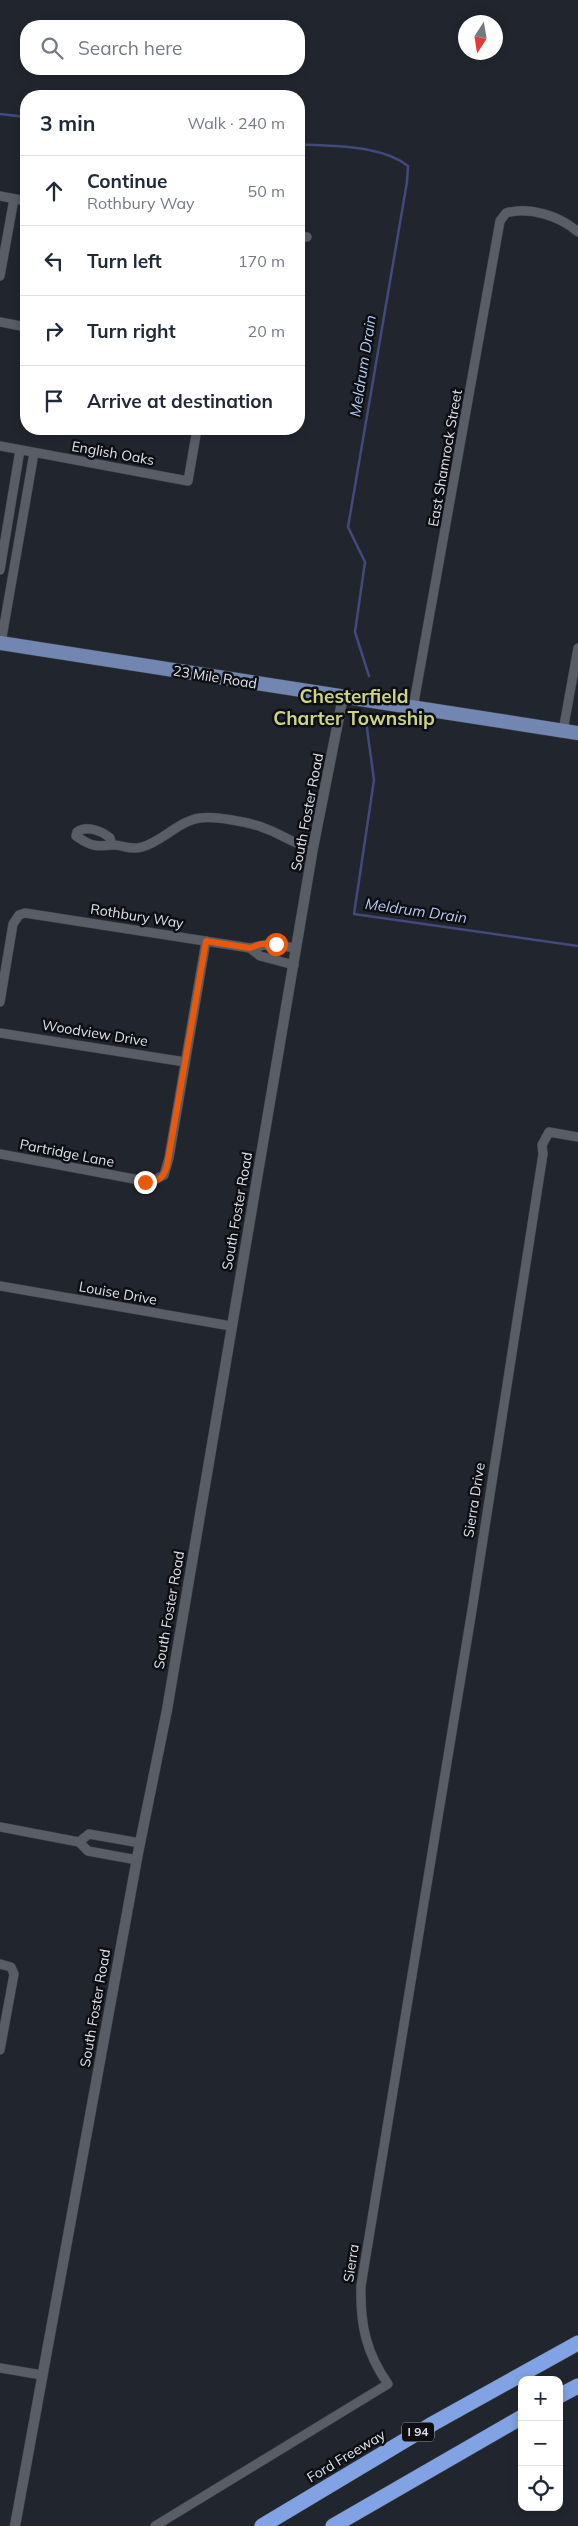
<!DOCTYPE html>
<meta charset="utf-8">
<style>
:root{--surface:#fff;--page:#f2f2f3;--text:#1f2937;--muted:#747a83;--line:#e0e1e3}
body{margin:0;font-family:Mulish,sans-serif;background:var(--page);color:var(--text)}
.controls{position:absolute;right:15px;bottom:15px;display:grid;overflow:hidden;border-radius:10px;box-shadow:0 2px 8px #0003}
.controls button{width:45px;height:45px;display:grid;place-items:center;padding:0;border:0;border-bottom:1px solid var(--line);background:var(--surface);color:var(--text);font:25px sans-serif}
.compass{position:absolute;left:458px;top:15px;width:45px;height:45px;border-radius:50%;background:var(--surface);box-shadow:0 2px 8px #0003;rotate:192deg}
.stop{position:absolute;width:15px;height:15px;margin:-11px;border:4px solid #ea580c;border-radius:50%;background:#fff}
.stop.end{background:#ea580c;border-color:#fff;box-shadow:0 1px 5px #0008}
.list{margin:0;padding:0;list-style:none}
h2{display:flex;justify-content:space-between;align-items:center;height:65px;margin:0;padding:0 20px;font-size:21px}
h2 small{font-size:16px;font-weight:400;color:var(--muted)}
.list li{display:grid;grid-template-columns:32px 1fr auto;gap:15px;align-items:center;box-sizing:border-box;height:70px;padding:0 20px;border-top:1px solid var(--line)}
.list b{display:block;font-size:19px;white-space:nowrap}
.list p{margin:0;font-size:16px;white-space:nowrap;color:var(--muted)}
.list em{font-size:16px;font-style:normal;color:var(--muted)}
.icon{flex:none;width:28px;height:28px;fill:none;stroke:currentColor;stroke-width:2;stroke-linecap:round;stroke-linejoin:round}
.map{position:relative;flex:none;width:578px;height:2526px;overflow:hidden}
.search{position:absolute;background:var(--surface);box-shadow:0 2px 8px #0003;left:20px;top:20px;width:285px;height:55px;display:flex;align-items:center;gap:12px;box-sizing:border-box;padding:0 18px;border-radius:20px;color:var(--muted);font-size:19px}
.panel{position:absolute;background:var(--surface);box-shadow:0 2px 8px #0003;left:20px;top:90px;width:285px;height:345px;border-radius:20px}
.map>svg:first-child{display:block}
</style>
<div class="map">
<svg width="578" height="2526" viewBox="0 0 578 2526">
<rect width="100%" height="100%" fill="#21262e"/>
<g fill="none" stroke-linecap="round" stroke-linejoin="round">
<g stroke="#43497c" stroke-width="2.5">
<polyline points="0,114 26,117"/>
<path d="M299 144C332 147 381 144 408 166L407 182 348 527 365 562 355 632 369 676"/>
<polyline points="366,721 374,780 354,914 578,946"/>
</g>
<g stroke="#3e4248" stroke-width="10">
<g id="minor">
<polyline points="0,196 26,201"/>
<polyline points="299,236 307,237"/>
<polyline points="0,276 14,199"/>
<polyline points="0,322 26,327"/>
<polyline points="0,446 188,481 197,429"/>
<polyline points="0,570 20,450"/>
<polyline points="1,643 34,453"/>
<path d="M413 708 500 221 506 213C529 206 560 216 578 232"/>
<polyline points="563,731 578,648"/>
<path d="M112 845 110 838C102 831 87 825 77 832L76 836C90 846 96 847 112 845 122 844 130 851 142 847 162 842 178 821 200 818 215 816 249 822 264 828 282 834 294 845 313 848"/>
<polyline points="294,965 260,956 250,948 269,944 296,948"/>
<polyline points="0,1002 13,924 19,915 25,913 250,948"/>
<polyline points="0,1033 185,1062"/>
<polyline points="0,1154 150,1182 164,1175 169,1158 206,941"/>
<polyline points="0,1286 231,1326"/>
<polyline points="0,1827 79,1842"/>
<polyline points="137,1860 88,1851 79,1842 89,1834 140,1843"/>
<polyline points="0,1964 11,1967 14,1974 0,2050"/>
<polyline points="0,2368 42,2375"/>
<path d="M155 2526 388 2384C366 2353 360 2324 361 2286L472 1610 543 1154 542 1145 549 1132 578 1137"/>
</g>
</g>
<g stroke="#3e4248" stroke-width="11">
<polyline id="tertiary" points="15,2526 138,1853 167,1710 313,848 343,697"/>
</g>
<g stroke="#3e4248" stroke-width="15">
<polyline id="primary" points="0,643 578,733"/>
</g>
<g stroke="#3e4248" stroke-width="16">
<g id="motorway">
<polyline points="559,2396 578,2386"/>
<polyline points="262,2526 434,2423 578,2343"/>
<polyline points="333,2526 522,2417"/>
</g>
</g>
<use href="#minor" stroke="#585d66" stroke-width="9"/>
<use href="#tertiary" stroke="#585d66" stroke-width="10"/>
<use href="#primary" stroke="#7187b2" stroke-width="14"/>
<use href="#motorway" stroke="#81a3e4" stroke-width="15"/>
</g>
<g fill="none" stroke-linecap="round" stroke-linejoin="round">
<path stroke="#ea580c" stroke-width="6" d="M145 1182C157 1184 164 1177 167 1166L206 941 250 948 261 944H276"/>
</g>
<g text-anchor="middle" stroke-width="5" stroke-linejoin="round" paint-order="stroke">
<rect fill="#0d0f13" stroke="#a0a3a8" stroke-width="1" x="402" y="2422.5" width="32" height="19" rx="4"/>
<g font-size="12" font-weight="bold" fill="#dfe2e8">
<text x="418" y="2436">I 94</text>
</g>
<g font-size="14" fill="#dfe2e8" stroke="#0d0f13">
<text transform="translate(113 453) rotate(10)" y="5">English Oaks</text>
<text transform="translate(445 458) rotate(-80)" y="5">East Shamrock Street</text>
<text transform="translate(215 677) rotate(9)" y="5">23 Mile Road</text>
<text transform="translate(307 812) rotate(-79)" y="5">South Foster Road</text>
<text transform="translate(137 916) rotate(9)" y="5">Rothbury Way</text>
<text transform="translate(95 1033) rotate(9)" y="5">Woodview Drive</text>
<text transform="translate(67 1153) rotate(11)" y="5">Partridge Lane</text>
<text transform="translate(237 1211) rotate(-80)" y="5">South Foster Road</text>
<text transform="translate(118 1293) rotate(10)" y="5">Louise Drive</text>
<text transform="translate(474 1500) rotate(-81)" y="5">Sierra Drive</text>
<text transform="translate(169 1610) rotate(-80)" y="5">South Foster Road</text>
<text transform="translate(95 2008) rotate(-80)" y="5">South Foster Road</text>
<text transform="translate(351 2263) rotate(-81)" y="5">Sierra</text>
<text transform="translate(346 2456) rotate(-31)" y="5">Ford Freeway</text>
</g>
<g font-size="15" font-style="italic" fill="#b4caf3" stroke="#0d0f13">
<text transform="translate(363 366) rotate(-81)" y="5">Meldrum Drain</text>
<text transform="translate(416 911) rotate(8)" y="5">Meldrum Drain</text>
</g>
<g font-size="19" font-weight="bold" fill="#cdd486" stroke="#0d0f13">
<text x="354" y="703">Chesterfield<tspan x="354" dy="22">Charter Township</tspan></text>
</g>
</g>
</svg>
<div class="controls">
<button>+</button>
<button>−</button>
<button><svg class="icon" aria-label="locate" viewBox="0 0 24 24"><circle cx="12" cy="12" r="6"/><path d="M12 2v4M12 18v4M2 12h4M18 12h4"/></svg></button>
</div>
<svg class="compass" viewBox="-18 -18 36 36"><path d="M0-13l5 13h-10z" fill="#e53935"/><path d="M0 13l5-13h-10z" fill="#747a83"/></svg>
<div class="stop" style="left:276px;top:944px"></div>
<div class="stop end" style="left:145px;top:1182px"></div>
<div class="search"><svg class="icon" aria-label="search" viewBox="0 0 24 24"><circle cx="10" cy="10" r="6"/><path d="M15 15l6 6"/></svg>Search here</div>
<section class="panel">
<h2>3 min<small>Walk · 240 m</small></h2>
<ul class="list">
<li><svg class="icon" aria-label="ahead" viewBox="0 0 24 24"><path d="M12 20V5M6 11l6-6 6 6"/></svg><div><b>Continue</b><p>Rothbury Way</p></div><em>50 m</em></li>
<li><svg class="icon" aria-label="left" viewBox="0 0 24 24"><path d="M17 20v-9H6M10 6l-5 5 5 5"/></svg><div><b>Turn left</b></div><em>170 m</em></li>
<li><svg class="icon" aria-label="right" viewBox="0 0 24 24"><path d="M7 20v-9h11M14 6l5 5-5 5"/></svg><div><b>Turn right</b></div><em>20 m</em></li>
<li><svg class="icon" aria-label="arrive" viewBox="0 0 24 24"><path d="M6 21V4h12l-3 4 3 4H6"/></svg><div><b>Arrive at destination</b></div></li>
</ul>
</section>
</div>
